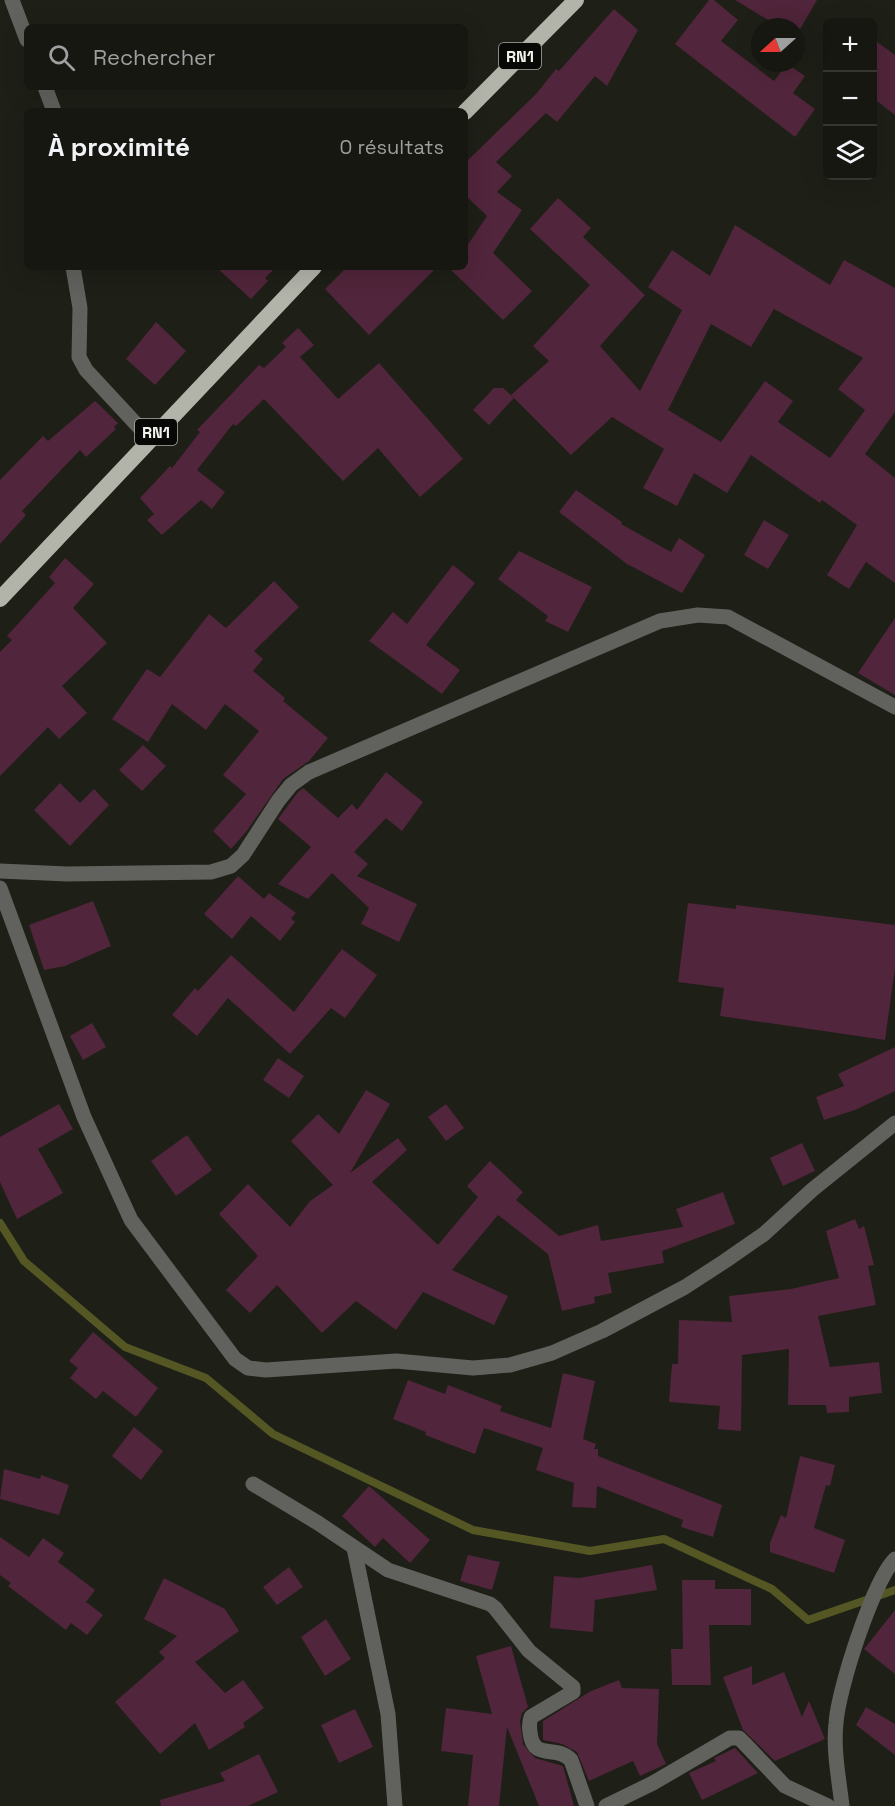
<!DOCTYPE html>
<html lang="fr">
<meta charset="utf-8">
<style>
:root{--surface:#161711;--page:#1f201a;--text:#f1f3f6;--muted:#9e9f9f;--line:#353631}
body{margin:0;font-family:"Space Grotesk",sans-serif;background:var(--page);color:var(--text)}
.controls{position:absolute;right:18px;top:18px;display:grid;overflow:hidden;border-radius:9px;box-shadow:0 6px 24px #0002}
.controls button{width:54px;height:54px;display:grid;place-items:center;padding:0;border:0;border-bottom:2px solid var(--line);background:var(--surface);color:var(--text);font:30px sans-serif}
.compass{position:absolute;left:751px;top:18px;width:54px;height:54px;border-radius:50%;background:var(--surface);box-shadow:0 6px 24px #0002;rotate:249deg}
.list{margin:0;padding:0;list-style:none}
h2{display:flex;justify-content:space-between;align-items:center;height:78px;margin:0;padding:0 24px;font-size:26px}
h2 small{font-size:20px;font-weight:400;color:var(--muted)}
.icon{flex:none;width:33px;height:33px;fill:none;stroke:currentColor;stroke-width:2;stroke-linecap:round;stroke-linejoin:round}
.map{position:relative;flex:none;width:895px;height:1806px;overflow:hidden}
.search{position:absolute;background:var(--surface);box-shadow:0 6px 24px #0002;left:24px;top:24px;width:444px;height:66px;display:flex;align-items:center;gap:15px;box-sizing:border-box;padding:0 21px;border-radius:9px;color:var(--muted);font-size:22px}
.panel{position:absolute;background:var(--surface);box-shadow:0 6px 24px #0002;left:24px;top:108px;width:444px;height:162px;border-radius:9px}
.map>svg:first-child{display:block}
</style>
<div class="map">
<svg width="895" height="1806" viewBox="0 0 895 1806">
<rect width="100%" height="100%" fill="#1e1f17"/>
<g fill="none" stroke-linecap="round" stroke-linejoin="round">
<polyline stroke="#545624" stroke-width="8" points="0,1223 24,1261 125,1347 206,1378 273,1434 473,1530 590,1551 664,1539 772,1589 808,1620 895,1590"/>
</g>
<g fill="#51253b" fill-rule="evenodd">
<polygon points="709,0 714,0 738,20 721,41 774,81 787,64 805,76 793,93 815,109 795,137 675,44"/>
<polygon points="735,0 817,0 796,36 796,27 780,27"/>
<polygon points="614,9 638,30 607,86 595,76 557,122 546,113 496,162 512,176 497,192 522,210 493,253 532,291 503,320 448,267 465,267 465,249 487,216 465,195 465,163 536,94 556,69 559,71"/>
<polygon points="873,39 895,55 895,115 873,98"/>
<path d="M558 198 591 228 583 237 645 295 600 346 640 391 682 310 648 287 672 250 710 276 735 225 830 285 844 260 895 288V412L865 454 895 478V583L866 562 849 589 827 575 857 525 822 500 820 503 751 455 727 493 694 473 677 506 643 488 664 449 612 417 571 455 511 395 549 361 533 346 590 285 530 229ZM774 309 863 358 838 389 865 410 830 458 778 422 793 401 765 381 721 442 668 410 711 324 751 347Z"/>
<polygon points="216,267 276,267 265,278 268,281 251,299"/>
<polygon points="347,267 437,267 369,335 325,289"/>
<polygon points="156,322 186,351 155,385 126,359"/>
<polygon points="298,328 314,345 300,357 338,399 379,363 463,459 420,497 378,448 343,481 264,399 236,426 233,424 197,470 225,492 212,509 201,500 162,535 147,520 154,514 140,498 170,466 172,468 200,432 197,430 259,365 264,368 286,347 282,343"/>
<polygon points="494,388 503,388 514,398 489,425 473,410"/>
<polygon points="95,401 118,423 114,427 116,429 86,457 80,450 22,511 26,515 0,544 0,480 43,436 48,441"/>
<polygon points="576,490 622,522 621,524 671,552 679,538 705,555 682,593 627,564 559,512"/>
<polygon points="764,520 789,535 768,569 744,555"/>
<polygon points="519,551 592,587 568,632 545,621 548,616 498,579"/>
<polygon points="65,558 94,584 73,608 107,643 62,686 87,713 59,739 48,727 0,776 0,652 12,640 7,636 55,583 49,577"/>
<polygon points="453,565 475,583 426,645 460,670 442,694 369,641 393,612 407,624"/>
<polygon points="274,581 299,607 254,651 263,659 253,671 285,698 283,701 328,738 309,761 283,779 246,832 231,849 213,831 246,794 223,775 259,731 225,704 206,730 172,704 148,742 112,719 147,669 160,677 209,614 226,628"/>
<polygon points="895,618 895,695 858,673"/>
<polygon points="143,745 166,766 142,791 119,770"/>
<polygon points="386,772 423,802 402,831 386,818 354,852 368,864 357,876 417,904 399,942 361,924 369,908 332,873 308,899 278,884 311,847 278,819 298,792 303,788 338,818 352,804 357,810"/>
<polygon points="60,783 80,803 94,789 109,805 70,846 34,810"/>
<polygon points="238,876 264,899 269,893 296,913 291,918 295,922 280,941 251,916 232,939 204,914"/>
<polygon points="93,901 111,946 65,966 44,970 29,925"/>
<polygon points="688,903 736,909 736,905 895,925 895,968 885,1040 720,1016 724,988 678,982"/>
<polygon points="342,949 377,975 345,1018 331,1008 290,1054 228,998 197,1036 172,1015 195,988 198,991 231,955 294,1012"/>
<polygon points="92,1023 106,1047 83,1060 70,1036"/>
<polygon points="895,1047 895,1091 855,1110 824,1120 816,1097 844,1086 838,1074"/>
<polygon points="278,1058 304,1076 289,1098 263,1080"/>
<polygon points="366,1090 390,1104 350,1173 398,1138 407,1150 372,1182 438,1245 478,1197 467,1186 490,1161 523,1192 516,1200 559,1236 598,1225 601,1241 683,1227 676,1209 723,1192 735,1224 662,1251 664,1263 608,1273 612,1293 594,1297 595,1303 562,1311 548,1254 498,1215 452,1270 508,1296 494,1325 423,1292 396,1330 356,1301 322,1333 277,1285 250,1313 226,1290 258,1256 219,1214 248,1184 290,1227 310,1201 333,1185 291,1141 318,1114 339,1134"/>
<polygon points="59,1104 73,1129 38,1149 63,1193 17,1219 0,1182 0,1137"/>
<polygon points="446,1104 464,1128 446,1141 428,1117"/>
<polygon points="187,1135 212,1170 176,1196 151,1161"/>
<polygon points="802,1143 815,1171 783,1186 770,1158"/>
<polygon points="855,1219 859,1229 864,1226 874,1265 868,1266 876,1305 818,1316 830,1367 879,1362 882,1393 849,1397 849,1412 827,1413 826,1405 788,1405 789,1349 742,1355 741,1431 718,1429 720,1406 669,1402 672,1364 678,1364 679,1320 732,1322 729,1296 791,1289 839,1278 826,1231"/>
<polygon points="93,1332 158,1388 136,1417 103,1391 96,1399 70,1378 78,1368 69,1361"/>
<polygon points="563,1373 595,1381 583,1439 596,1444 594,1449 598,1449 598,1456 722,1505 713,1537 681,1527 683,1520 597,1486 596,1508 572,1507 574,1483 536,1470 543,1448 484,1428 475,1454 425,1435 426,1432 393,1419 408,1380 445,1394 448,1385 502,1406 500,1411 551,1428"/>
<polygon points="134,1427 163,1451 141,1480 112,1456"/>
<polygon points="800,1456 835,1465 830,1486 826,1485 814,1528 845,1540 834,1573 770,1552 770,1543 781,1515 786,1518"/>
<polygon points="4,1469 40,1479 41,1475 69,1485 59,1515 0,1499"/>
<polygon points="369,1486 430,1540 410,1563 383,1538 375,1547 342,1516"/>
<polygon points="0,1537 29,1557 43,1538 64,1553 58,1562 95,1590 86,1602 103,1615 87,1635 71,1623 66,1630 8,1586 11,1583 0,1575"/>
<polygon points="468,1555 500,1562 492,1590 460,1581"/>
<polygon points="652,1565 657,1590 595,1600 593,1632 550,1628 554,1576 579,1578"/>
<polygon points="289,1567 303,1587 277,1605 263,1587"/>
<polygon points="164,1578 225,1609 239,1631 195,1662 225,1693 243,1680 264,1708 243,1723 245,1727 209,1750 195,1723 160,1754 115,1702 165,1658 159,1652 177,1636 144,1619"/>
<polygon points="682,1580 715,1580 715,1589 751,1589 751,1625 709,1625 711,1685 672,1685 671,1649 683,1649"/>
<polygon points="895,1610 895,1674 864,1649"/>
<polygon points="326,1619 351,1659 325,1676 301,1637"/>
<polygon points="511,1646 528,1707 522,1713 520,1721 523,1744 535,1758 563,1766 574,1806 539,1806 507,1727 499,1806 468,1806 473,1755 441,1751 446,1708 492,1714 476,1656"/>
<polygon points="752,1666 752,1685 784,1672 802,1717 809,1701 825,1739 775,1761 743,1730 723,1677"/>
<polygon points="619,1680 622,1688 659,1689 657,1744 666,1764 640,1776 633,1761 589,1781 577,1752 562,1744 543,1740 543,1721 591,1691"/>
<polygon points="866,1707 895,1724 895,1755 856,1725"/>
<polygon points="355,1709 373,1747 339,1763 321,1725"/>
<polygon points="735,1748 758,1773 702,1800 689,1773 716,1761 714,1758"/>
<polygon points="259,1754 278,1792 248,1806 161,1806 160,1800 225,1781 220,1773"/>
</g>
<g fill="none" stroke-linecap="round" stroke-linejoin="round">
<g stroke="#61625e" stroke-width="15">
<polyline points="12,0 27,40"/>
<polyline points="45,87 54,111"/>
<polyline points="73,267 80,308 79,357 86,370 150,439"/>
<polyline points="0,871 67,874 211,872 231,866 243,855 278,801 291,785 309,772 660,621 698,615 728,617 895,707"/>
<polyline points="0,888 84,1117 131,1220 235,1359 248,1368 266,1370 396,1361 473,1368 510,1365 552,1353 602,1331 685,1287 725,1261 764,1234 812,1190 895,1123"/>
<path d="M253 1484 318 1523 388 1570 490 1604 495 1608 529 1651 573 1687V1692L531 1717C529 1723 529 1726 530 1732 533 1762 556 1744 571 1760L587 1806"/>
<polyline points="354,1548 388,1714 395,1806"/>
<polyline points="606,1806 653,1783 730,1738 739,1738 744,1743 785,1786 828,1806"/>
<path d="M842 1806C839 1779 833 1750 836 1723 838 1690 873 1581 895 1559"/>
</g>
<g stroke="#b2b4aa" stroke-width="16">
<polyline points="465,112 576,0"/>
<polyline points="0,599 314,267"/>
</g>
</g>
<g text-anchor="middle" stroke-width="6" stroke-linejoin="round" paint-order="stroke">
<g fill="#080806" stroke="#acaca8" stroke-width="1.5">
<rect x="499" y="43" width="42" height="26" rx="4.5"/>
<rect x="135" y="419" width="42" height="26" rx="4.5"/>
</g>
<g font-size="16" font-weight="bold" fill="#f2f2ed">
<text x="520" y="62">RN1</text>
<text x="156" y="438">RN1</text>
</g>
</g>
</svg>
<div class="controls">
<button>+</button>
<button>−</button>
<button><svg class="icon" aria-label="layers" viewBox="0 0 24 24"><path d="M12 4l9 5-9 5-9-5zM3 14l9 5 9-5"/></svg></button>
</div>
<svg class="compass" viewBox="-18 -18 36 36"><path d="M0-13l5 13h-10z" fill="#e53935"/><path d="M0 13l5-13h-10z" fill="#9e9f9f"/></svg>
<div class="search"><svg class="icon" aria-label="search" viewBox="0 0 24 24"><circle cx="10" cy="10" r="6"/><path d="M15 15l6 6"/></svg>Rechercher</div>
<section class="panel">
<h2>À proximité<small>0 résultats</small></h2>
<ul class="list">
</ul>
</section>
</div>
